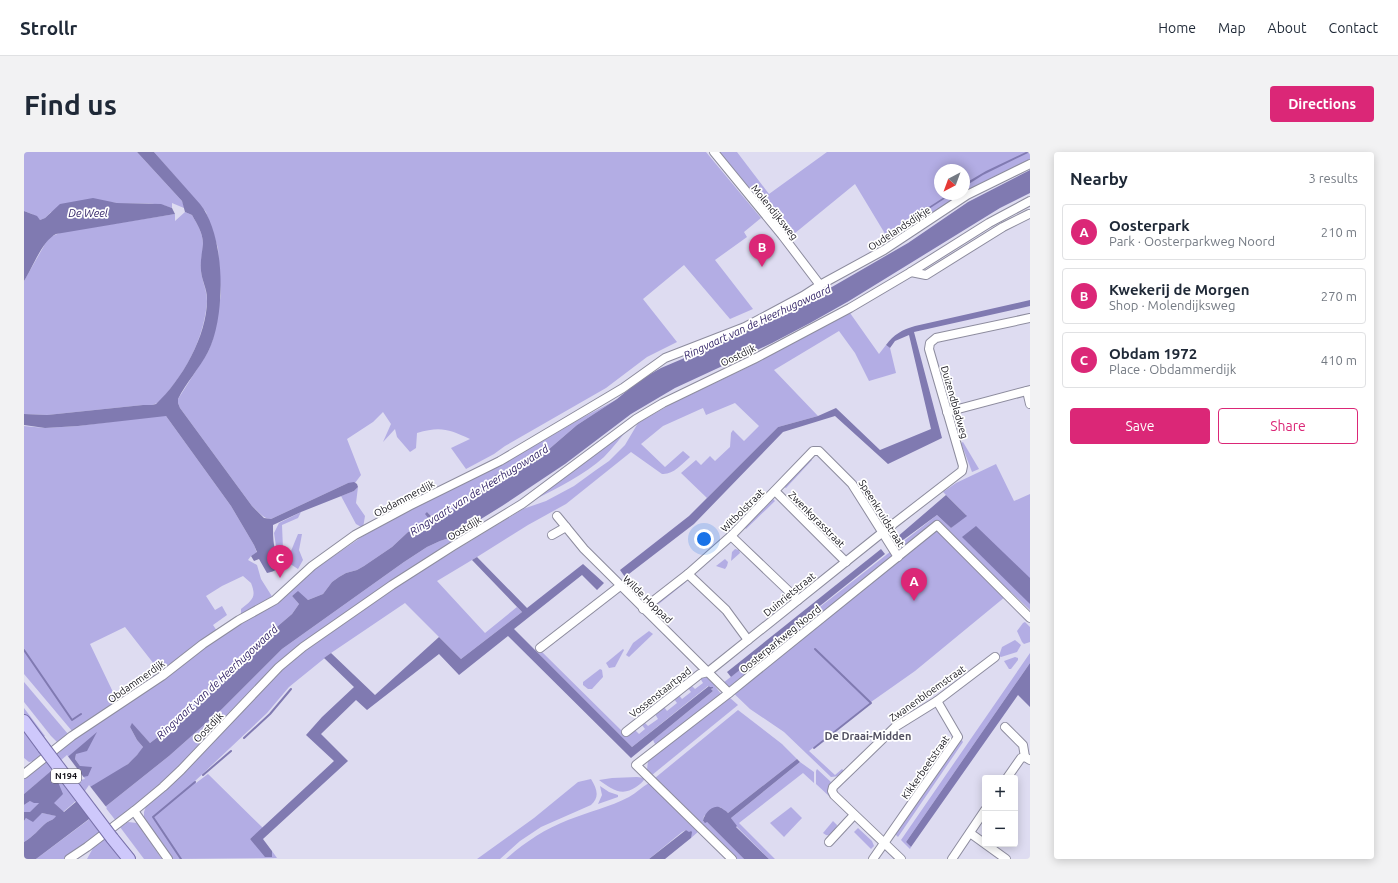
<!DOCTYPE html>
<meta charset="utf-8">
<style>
:root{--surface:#fff;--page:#f2f2f3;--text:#1f2937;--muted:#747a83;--line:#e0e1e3;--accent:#db2777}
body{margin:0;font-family:Ubuntu,sans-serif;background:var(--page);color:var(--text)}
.controls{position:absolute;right:12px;bottom:12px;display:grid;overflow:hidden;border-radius:4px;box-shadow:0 2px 10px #0003}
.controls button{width:36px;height:36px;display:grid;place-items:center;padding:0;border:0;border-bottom:1px solid var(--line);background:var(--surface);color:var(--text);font:20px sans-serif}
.compass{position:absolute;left:910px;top:12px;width:36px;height:36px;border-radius:50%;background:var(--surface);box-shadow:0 2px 10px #0003;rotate:221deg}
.you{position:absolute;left:680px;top:387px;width:14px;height:14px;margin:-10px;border:3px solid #fff;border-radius:50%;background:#1a73e8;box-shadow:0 0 0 6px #1a73e833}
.badge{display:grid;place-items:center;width:26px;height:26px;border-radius:50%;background:var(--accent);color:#fff;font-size:13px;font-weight:700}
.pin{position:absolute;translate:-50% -33px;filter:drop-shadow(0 1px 2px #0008)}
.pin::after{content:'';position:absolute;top:21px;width:14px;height:12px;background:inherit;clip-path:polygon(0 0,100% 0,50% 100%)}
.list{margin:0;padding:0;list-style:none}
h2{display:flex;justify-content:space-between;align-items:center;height:52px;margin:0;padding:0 16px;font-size:17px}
h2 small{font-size:13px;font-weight:400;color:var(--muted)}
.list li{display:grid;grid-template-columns:26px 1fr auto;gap:12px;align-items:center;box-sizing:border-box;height:56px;margin:0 8px 8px;padding:0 8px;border:1px solid var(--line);border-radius:4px}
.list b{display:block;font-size:15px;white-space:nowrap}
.list p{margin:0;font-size:13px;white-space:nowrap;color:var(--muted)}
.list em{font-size:13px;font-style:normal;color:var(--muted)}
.actions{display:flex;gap:8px;padding:12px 16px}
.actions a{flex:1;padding:9px 0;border:1px solid var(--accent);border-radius:4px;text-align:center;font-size:14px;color:var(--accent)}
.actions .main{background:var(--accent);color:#fff}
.map{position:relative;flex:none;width:1006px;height:707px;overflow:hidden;border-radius:4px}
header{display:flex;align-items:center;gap:24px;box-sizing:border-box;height:56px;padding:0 20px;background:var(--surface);border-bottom:1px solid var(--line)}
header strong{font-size:19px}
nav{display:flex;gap:22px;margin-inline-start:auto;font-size:14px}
.intro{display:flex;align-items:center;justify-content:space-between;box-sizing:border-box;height:96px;padding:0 24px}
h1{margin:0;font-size:28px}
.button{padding:10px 18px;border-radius:4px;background:var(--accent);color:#fff;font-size:14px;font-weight:700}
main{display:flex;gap:24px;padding:0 24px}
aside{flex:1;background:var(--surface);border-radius:4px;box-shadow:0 2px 10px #0003}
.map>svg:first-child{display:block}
</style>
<header>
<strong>Strollr</strong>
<nav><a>Home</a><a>Map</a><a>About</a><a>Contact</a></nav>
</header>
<div class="intro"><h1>Find us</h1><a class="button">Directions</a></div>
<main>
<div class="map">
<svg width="1006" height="707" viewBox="0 0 1006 707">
<rect width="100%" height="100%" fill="#dedcf1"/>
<g fill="#b3ade4" fill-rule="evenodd">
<path d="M0 0H113L158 49 160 54V56L148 51V56C128 48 106 54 86 50L27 60 21 66 16 68 8 62 0 59Z"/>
<path d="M130 0H682L737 66 720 80 723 85 691 108 729 157 706 167 660 113 619 147 653 190 623 205 582 236 481 294 470 302 442 317 427 296 446 287C425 277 416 274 393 281L392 296 386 300 373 285 371 277 359 290 367 272 359 260 349 270 323 287 337 323 331 331H324L247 367C239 367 234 359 228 354L156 256 154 251V247L184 200 189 187 197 143 194 96 182 60Z"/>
<path d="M694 0H713L745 42 803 0H1006V9L866 90 831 32 765 86ZM916 18H940V42H916Z"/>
<path d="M161 60 168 63C173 72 179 81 179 92 179 101 176 110 177 119 178 129 183 138 183 149 181 180 166 213 146 237 142 242 137 249 131 252 127 254 123 253 119 253L23 263 0 262V129L21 92 26 85 38 80 151 62V69Z"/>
<path d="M826 161 855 202 862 193 866 196 872 221 845 229 831 201 815 179 750 218 794 264 754 275 683 346 657 321 672 308 677 313 686 304 691 309 706 295 707 281 709 278 720 289 735 274 711 251 682 263 679 256 639 274 617 292 641 315 659 299 666 305C658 312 649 323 638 322L607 300 542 352 504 373 453 405 413 429 461 481 493 455 498 460 437 507 381 451 307 501 265 535 243 561 170 630 172 631 184 622 239 676 226 687 248 705V699L253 706 148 707 120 667V660L122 654 256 519 271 506 381 429 499 357 522 349 550 334 572 318 585 309 601 293 614 271 649 251 718 218Z"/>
<path d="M590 249 553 273 524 298 489 319 479 321 469 326 466 334 452 341 444 349 428 358 423 364 408 365 403 360 405 367 391 378 384 380 368 395 340 414 333 418 322 421 315 425 308 430 299 442 284 448 271 442 268 444 275 452 268 462 227 497 194 534 172 554 160 565 126 591 108 572 106 575 113 588 119 595C110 610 94 620 78 629 76 630 73 631 70 633 59 641 51 651 39 660L29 651 34 630 56 614 51 607 52 602 72 582 0 642V627L21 607 91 558 134 532 194 486 228 465 245 456 260 445 285 421 339 384 432 333 463 320 512 293 556 267Z"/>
<path d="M138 263 142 264 207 354 230 393 233 401 227 404 224 408 233 413 237 427 249 446 217 464V457C228 448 233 446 227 431L219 424 198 434 182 444 191 458 198 454 203 463 189 473 193 479 137 521 101 475 66 492 88 538 95 549 48 579 0 522V274L21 276 54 274Z"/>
<path d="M604 277C596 286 589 296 580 305 560 323 535 335 512 347Z"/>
<polygon points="939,290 955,317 948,320 937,291"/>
<polygon points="786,306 788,308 762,336 760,335"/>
<polygon points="972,312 990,349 1006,342 1006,458 987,440 891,519 847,550 785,599 811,623 818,617 820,619 816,624 807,625 760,580 726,557 699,531 913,363 927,376 942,363 919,340 932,331"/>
<polygon points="334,335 332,351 341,364 339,376 332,372 317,344 330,339"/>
<polygon points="749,347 751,349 722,377 720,375"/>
<polygon points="277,360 274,366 258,373 259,397 267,399 274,382 278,382 275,398 279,408 274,417 257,406 252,394 250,381 255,371"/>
<polygon points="428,385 429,389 284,487 139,631 92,669 81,655 145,604 198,557 258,497 380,410 403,395 416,389"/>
<polygon points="711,397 715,398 716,401 707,409 708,400"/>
<polygon points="701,407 704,410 703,414 701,417 692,414"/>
<polygon points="660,428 662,430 631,455 629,453"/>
<polygon points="1001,470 1006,475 1006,490 1000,492 998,490 993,479 999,471"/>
<polygon points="625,479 629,482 605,505 602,503 609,491"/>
<polygon points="991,488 997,493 993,500 977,505 975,504 978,495"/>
<polygon points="514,496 603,584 611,578 615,582 621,577 618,573 620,570 624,574 634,567 631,562 640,555 643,559 653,551 650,547 655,543 658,547 667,540 664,536 667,533 671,537 679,531 676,526 684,525 697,542 632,594 629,588 689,539 687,537 689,536 684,534 608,595 511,498"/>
<polygon points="599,497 600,498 591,515 585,516 582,511"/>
<polygon points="1006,501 1006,511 882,690 887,695 886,697 877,688"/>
<polygon points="991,505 994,506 994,508 987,517 985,517 980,509"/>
<polygon points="576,517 578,518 579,525 568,537 564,537 559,533 559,530"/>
<polygon points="0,530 44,582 34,591 27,584 0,550"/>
<polygon points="705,545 714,553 628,623 623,618 624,608"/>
<polygon points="0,556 21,584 18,586 0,563"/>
<polygon points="714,558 758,592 773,607 704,661 696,655 680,664 679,670 683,670 720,707 713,707 631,626"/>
<polygon points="0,577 18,603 10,609 5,610 0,606"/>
<polygon points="937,587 939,590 874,685 871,682"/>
<polygon points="776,610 790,620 790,631 779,621 715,671 751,707 745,707 712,674 707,666"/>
<polygon points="793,617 807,630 804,637 806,642 805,644 792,632 792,619"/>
<path d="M613 625 621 626C619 630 616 632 612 635 598 645 587 637 575 628L588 626Z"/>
<path d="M567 627C573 637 576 645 567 653L517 675 496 689 476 707H453L510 666 554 630Z"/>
<path d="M625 631 675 679 667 686V679L665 681 662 678 658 680 625 707H482C501 690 521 677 544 668 564 660 586 655 605 645 612 641 618 635 625 631Z"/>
<polygon points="576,634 585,640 594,643 594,645 574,652 578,643"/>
<polygon points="6,649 16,650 6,661 0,660 0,653"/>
<polygon points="767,655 778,666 760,685 746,671"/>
<path d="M18 661 33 664C30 668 26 668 22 671 15 677 9 685 0 690V669L2 666Z"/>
<polygon points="67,666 78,680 52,700 40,707 12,707"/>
<path d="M809 669 813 673C812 678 807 685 802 683L799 681Z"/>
<polygon points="104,670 113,671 116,675 138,707 120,707 96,675"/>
<polygon points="834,676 848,689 850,694 847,697 830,680"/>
<polygon points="82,686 99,707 63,707 69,696"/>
</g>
<g fill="#807ab1">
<path d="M113 0H130L176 52C202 84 202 165 184 200 175 217 162 231 154 247V251L156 256 228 354 240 366 247 367 324 331 330 330 333 332 334 335 330 339 277 360 249 373C249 380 249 387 250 393 253 405 262 418 243 421L235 407 230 409 227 404 233 400 230 393 207 354 142 264 54 274 21 276 0 273V262L23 263 119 253H128L132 252C158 228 184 182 183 146 183 137 178 129 177 119 176 110 178 101 179 92 179 81 173 72 168 63L161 60 158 49Z"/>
<polygon points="1002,0 1006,0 959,23 940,35 940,32 962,19"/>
<path d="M1006 18V41L976 56 825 149 786 171 748 191 651 236 607 262 541 312 478 354 428 385 416 389 403 395 380 410 258 497 198 557 145 604 81 655 12 707H0V690C9 685 15 677 22 671 26 668 30 668 32 664L18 661 9 670 2 666 0 669V660H6L15 651H10L6 649 0 653V642L73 580 63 599 52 602 51 607 56 614 68 615 64 624 34 630 39 642 30 651 40 660 53 649 66 635 104 612 113 603 119 595 113 588 106 575 108 571 126 591 160 565 172 554 194 534 227 497 268 462 275 452 268 444 274 439 284 448 299 442 308 430 315 425 322 421 333 418 340 414 368 395 384 380 391 378 405 367 401 362 403 360 408 365 423 364 428 358 444 349 452 341 466 334 471 323 489 319 524 298 553 273 593 247 616 228 637 216 719 181 775 154 884 91 944 50Z"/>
<polygon points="925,42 928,42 894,64 894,62"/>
<path d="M69 46 93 51 137 52 148 56 151 62 32 82C18 89 9 115 0 129V59L13 64 16 68 21 66 36 52Z"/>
<path d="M1006 148V154L890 180 918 286 864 312 811 264 759 280 670 372 601 425 596 418 665 364 754 275 794 264 812 256 856 298 907 277 885 183 871 189 866 196 862 193C870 182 878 178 891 174Z"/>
<polygon points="922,343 943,364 927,376 913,363 875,391 872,386"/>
<polygon points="952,374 1006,426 1006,452 938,385"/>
<polygon points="857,397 861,402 707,525 703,520"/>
<polygon points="453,405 503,456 559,412 580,431 573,438 558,423 490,477 608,595 685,534 686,535 689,535 689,536 687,537 689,539 607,606 484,484 435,523 415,502 343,558 332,548 297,582 324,609 239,687 248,699 248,705 241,705 226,687 310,609 282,583 298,565 330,535 300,506 307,501 351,543 415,485 437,507 498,460 448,408"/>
<polygon points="1006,511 1006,555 994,543 887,695 882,690"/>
<path d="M773 607 776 610 707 666 713 674 712 675 745 707H720L683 670 681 671 679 669C680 663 687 653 695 655 698 656 702 659 704 661Z"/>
<polygon points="662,678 665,680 667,679 668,680 667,686 641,707 625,707"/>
</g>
<g fill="#dedcf1">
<polygon points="43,603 61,627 39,631 28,616"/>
<polygon points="65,633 83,656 68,668 59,642"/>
</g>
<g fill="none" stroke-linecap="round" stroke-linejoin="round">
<g stroke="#807ab1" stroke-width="2">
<polyline points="0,498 48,568 57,562"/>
<polyline points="220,586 246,562 267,537"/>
<polyline points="790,596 847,551 791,497"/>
<polyline points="179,623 207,599"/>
<polyline points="157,707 129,665 171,630"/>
</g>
<g stroke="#8d8c9e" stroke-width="10">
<g id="street">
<polyline points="690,0 758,83 796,133"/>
<polyline points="887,120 902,123 979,75 1005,62"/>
<polyline points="1003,239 1006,252"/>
<polyline points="923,260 1006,238"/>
<polyline points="751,339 822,410"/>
<polyline points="533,364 560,397 705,541"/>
<polyline points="528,383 542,375"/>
<polyline points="707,384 774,448"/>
<polyline points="664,422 702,458 724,488"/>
<polyline points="619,457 664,422 707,384 789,299 795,299 828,332 874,405"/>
<polyline points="516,496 596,434"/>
<polyline points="981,575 999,593 1001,605"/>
<polyline points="602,580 676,522 684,520 859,380 938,319 939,314 905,197 906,191 912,186 1006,166"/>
<polyline points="0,622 48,584 138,524 179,492 215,468 251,448 288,414 331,383 385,354 476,309 599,236 641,206 721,175 779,144 796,133 860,98 943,43 1006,12"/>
<polyline points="983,626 997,606 1001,605 1006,608"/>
<polyline points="110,659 144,707"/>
<polyline points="946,681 982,707"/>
<polyline points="805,690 830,663"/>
<polyline points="45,707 63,695 110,659 139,635 157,618 255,515 279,495 368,433 429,394 498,352 612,267 639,251 730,207 826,156 887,120 965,71 1006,49"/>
<polyline points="708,707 612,613 705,541 913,373 1006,466"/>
<polyline points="849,707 934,585 913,549"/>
<polyline points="877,707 810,643 808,639 809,635 871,575 913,549 971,505"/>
<polyline points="928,707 961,658"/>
</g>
</g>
<g stroke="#7871aa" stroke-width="14">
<g id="primary">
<polyline points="0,569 20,596"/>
<polyline points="88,686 105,707"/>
</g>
</g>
<use href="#street" stroke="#fff" stroke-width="8"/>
<use href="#primary" stroke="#cec8fb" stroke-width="12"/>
<g stroke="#7871aa" stroke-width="14" stroke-linecap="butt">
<polyline id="primary-bridge" points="20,596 88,686"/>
</g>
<use href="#primary-bridge" stroke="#cec8fb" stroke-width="12"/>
</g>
<g text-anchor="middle" stroke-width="3.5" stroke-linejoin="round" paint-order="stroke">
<rect fill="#fff" stroke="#5a5a5f" stroke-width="1" x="27" y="617" width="30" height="14" rx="3"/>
<g font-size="9" font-weight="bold" fill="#14131a">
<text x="42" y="627">N194</text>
</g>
<g font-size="10" fill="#14131a" stroke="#fff">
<text transform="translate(751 60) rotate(51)" y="4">Molendijksweg</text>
<text transform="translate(875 76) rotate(-33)" y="4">Oudelandsdijkje</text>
<text transform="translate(714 203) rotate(-26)" y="4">Oostdijk</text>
<text transform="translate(931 250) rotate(74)" y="4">Duizendbladweg</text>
<text transform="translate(380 346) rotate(-28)" y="4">Obdammerdijk</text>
<text transform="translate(718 358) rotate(-45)" y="4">Witbolstraat</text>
<text transform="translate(858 361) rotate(58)" y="4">Speenkruidstraat</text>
<text transform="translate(793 367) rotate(45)" y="4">Zwenkgrasstraat</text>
<text transform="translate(440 376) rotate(-31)" y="4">Oostdijk</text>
<text transform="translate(765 442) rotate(-39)" y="4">Duinrietstraat</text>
<text transform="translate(624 447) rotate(44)" y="4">Wilde Hoppad</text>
<text transform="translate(756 487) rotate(-39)" y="4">Oosterparkweg Noord</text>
<text transform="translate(112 529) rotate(-35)" y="4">Obdammerdijk</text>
<text transform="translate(636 540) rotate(-38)" y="4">Vossenstaartpad</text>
<text transform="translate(903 541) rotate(-35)" y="4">Zwanenbloemstraat</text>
<text transform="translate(184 575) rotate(-46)" y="4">Oostdijk</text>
<text transform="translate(901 615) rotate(-55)" y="4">Kikkerbeetstraat</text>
</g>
<g font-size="11" font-style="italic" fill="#332468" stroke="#fff">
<text x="64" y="65">De Weel</text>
<text transform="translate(733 170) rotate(-25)" y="4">Ringvaart van de Heerhugowaard</text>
<text transform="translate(455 338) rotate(-32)" y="4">Ringvaart van de Heerhugowaard</text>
<text transform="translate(193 530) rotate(-43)" y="4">Ringvaart van de Heerhugowaard</text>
</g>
<g font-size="11" font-weight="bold" fill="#545263" stroke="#fff">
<text x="844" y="588">De Draai-Midden</text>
</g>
</g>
</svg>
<div class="controls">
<button>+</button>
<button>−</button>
</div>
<svg class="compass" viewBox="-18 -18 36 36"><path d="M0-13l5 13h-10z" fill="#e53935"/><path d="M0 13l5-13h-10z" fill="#747a83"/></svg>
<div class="you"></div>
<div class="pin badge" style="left:890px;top:449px">A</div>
<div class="pin badge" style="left:738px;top:115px">B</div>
<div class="pin badge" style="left:256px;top:426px">C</div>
</div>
<aside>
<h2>Nearby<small>3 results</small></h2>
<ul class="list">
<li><span class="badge">A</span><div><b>Oosterpark</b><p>Park · Oosterparkweg Noord</p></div><em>210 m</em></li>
<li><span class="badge">B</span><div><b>Kwekerij de Morgen</b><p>Shop · Molendijksweg</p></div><em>270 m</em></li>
<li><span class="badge">C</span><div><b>Obdam 1972</b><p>Place · Obdammerdijk</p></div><em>410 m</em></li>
</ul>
<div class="actions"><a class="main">Save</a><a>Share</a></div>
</aside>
</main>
